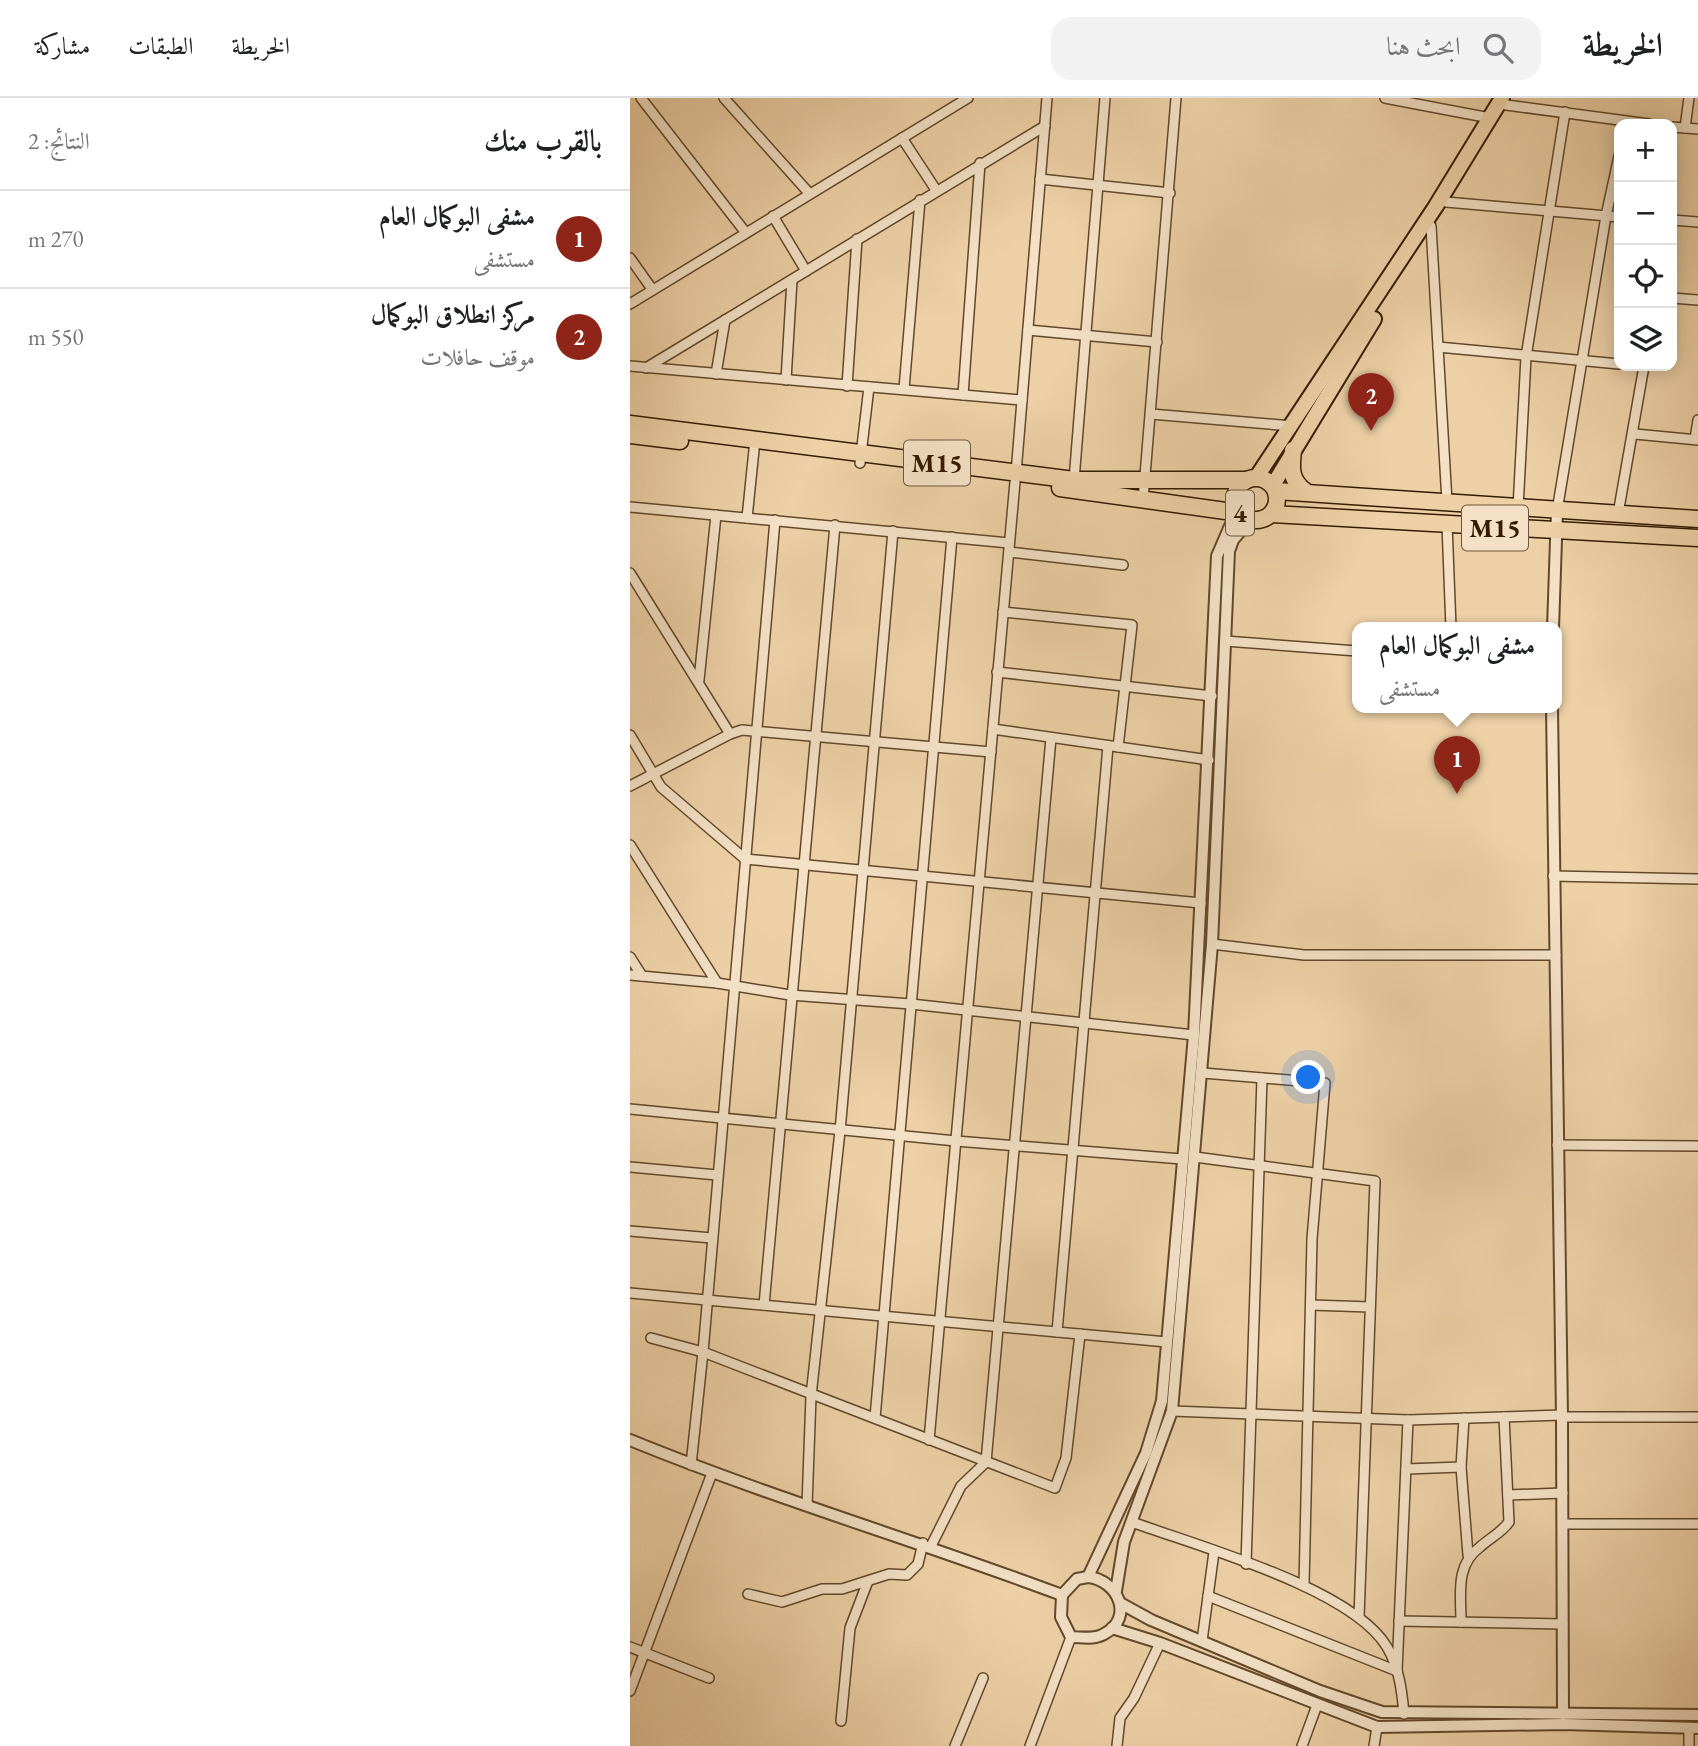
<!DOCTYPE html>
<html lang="ar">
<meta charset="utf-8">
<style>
:root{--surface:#fff;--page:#f2f2f2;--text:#202124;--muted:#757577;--line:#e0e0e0;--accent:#8f2418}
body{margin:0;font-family:"EB Garamond",Amiri,serif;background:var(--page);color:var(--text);direction:rtl}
.controls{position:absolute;right:21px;top:21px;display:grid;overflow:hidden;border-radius:14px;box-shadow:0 4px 18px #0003}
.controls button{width:63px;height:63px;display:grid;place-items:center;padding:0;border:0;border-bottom:2px solid var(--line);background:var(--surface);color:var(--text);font:35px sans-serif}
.you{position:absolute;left:679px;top:980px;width:24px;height:24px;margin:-18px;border:5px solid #fff;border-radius:50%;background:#1a73e8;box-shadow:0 0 0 10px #1a73e833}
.badge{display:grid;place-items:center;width:46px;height:46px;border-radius:50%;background:var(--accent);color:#fff;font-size:23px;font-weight:700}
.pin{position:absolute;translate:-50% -58px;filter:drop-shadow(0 2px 4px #0008)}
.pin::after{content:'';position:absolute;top:37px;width:24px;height:21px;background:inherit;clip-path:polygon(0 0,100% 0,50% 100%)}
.popup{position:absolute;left:722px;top:524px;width:210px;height:91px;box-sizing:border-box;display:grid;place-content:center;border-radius:14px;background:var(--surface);filter:drop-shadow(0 2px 5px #0005);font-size:23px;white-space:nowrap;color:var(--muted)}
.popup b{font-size:26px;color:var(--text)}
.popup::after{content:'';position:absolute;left:50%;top:100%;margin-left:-14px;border:14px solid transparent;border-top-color:var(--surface)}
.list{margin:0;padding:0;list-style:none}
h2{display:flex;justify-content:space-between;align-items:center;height:91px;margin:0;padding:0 28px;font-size:30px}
h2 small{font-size:23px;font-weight:400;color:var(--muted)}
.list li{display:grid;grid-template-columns:46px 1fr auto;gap:21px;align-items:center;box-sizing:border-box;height:98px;padding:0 28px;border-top:2px solid var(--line)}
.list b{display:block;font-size:26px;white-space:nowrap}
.list p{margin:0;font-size:23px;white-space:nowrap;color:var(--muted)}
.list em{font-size:23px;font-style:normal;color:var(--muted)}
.icon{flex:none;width:38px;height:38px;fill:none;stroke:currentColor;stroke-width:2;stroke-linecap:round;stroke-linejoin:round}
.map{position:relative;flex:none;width:1068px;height:1648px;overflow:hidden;direction:ltr}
header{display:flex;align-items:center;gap:42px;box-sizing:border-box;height:98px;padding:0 35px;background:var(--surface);border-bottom:2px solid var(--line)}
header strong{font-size:33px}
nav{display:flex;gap:38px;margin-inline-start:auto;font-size:24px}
.search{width:490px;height:63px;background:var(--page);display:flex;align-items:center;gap:18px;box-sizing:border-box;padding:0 24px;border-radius:21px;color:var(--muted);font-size:26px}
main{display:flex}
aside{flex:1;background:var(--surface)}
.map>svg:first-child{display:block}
</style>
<header>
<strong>الخريطة</strong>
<div class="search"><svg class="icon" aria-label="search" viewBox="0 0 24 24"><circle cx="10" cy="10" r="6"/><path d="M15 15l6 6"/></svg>ابحث هنا</div>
<nav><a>الخريطة</a><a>الطبقات</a><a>مشاركة</a></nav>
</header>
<main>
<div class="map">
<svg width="1068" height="1648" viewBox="0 0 1068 1648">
<rect width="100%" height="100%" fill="#edd0a6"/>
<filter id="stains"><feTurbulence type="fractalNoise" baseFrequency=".00286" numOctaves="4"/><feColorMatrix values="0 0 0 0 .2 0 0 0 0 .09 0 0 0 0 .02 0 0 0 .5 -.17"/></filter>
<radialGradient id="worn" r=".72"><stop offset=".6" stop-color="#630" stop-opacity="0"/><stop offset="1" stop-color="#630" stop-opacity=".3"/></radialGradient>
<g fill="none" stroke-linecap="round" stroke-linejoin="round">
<g stroke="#62482a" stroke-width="12">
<g id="minor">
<polyline points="11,0 116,135"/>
<polyline points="94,0 179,95"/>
<polyline points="755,0 860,20"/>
<polyline points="869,6 1019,26"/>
<polyline points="1042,29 1068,31"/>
<polyline points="1055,30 1059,0"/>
<polyline points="272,40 306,92"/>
<polyline points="410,81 540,95"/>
<polyline points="816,104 989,119"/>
<polyline points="143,118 176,173"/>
<polyline points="1042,122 1068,124"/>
<polyline points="801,128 817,404"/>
<polyline points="0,160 22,191"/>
<polyline points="1042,200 1068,202"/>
<polyline points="0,206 338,0"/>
<polyline points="398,232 527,244"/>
<polyline points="808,249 989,266"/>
<polyline points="0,268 392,302"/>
<polyline points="16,270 415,28"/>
<polyline points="86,276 95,222"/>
<polyline points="156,282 162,182"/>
<polyline points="217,288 227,141"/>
<polyline points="274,291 290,102"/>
<polyline points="333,297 350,65"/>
<polyline points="521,316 662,328"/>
<polyline points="1005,336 1068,342"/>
<polyline points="1065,341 1068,322"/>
<polyline points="230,365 239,289"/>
<polyline points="386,375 417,0"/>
<polyline points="444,382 475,0"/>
<polyline points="513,402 546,0"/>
<polyline points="0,409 379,445"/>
<polyline points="888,410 896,259 935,14"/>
<polyline points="927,413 976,118 989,58"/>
<polyline points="988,416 1014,268"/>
<polyline points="117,420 125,342"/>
<polyline points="817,426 821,530"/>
<polyline points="379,454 493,467"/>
<polyline points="0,475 100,636"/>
<polyline points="373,514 502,527 488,649"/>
<polyline points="595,543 727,553"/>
<polyline points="367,574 582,598"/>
<polyline points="69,582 86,417"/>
<polyline points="363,631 579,662"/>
<polyline points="0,637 31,689 115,761 571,805"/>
<polyline points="0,688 100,636 112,632 361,654"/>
<polyline points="0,747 87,885"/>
<polyline points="923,778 1068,781"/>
<polyline points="582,846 674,857 926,857"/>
<polyline points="0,859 12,878"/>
<polyline points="0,877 87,885 160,897 281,906 564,937"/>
<polyline points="573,975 695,985 682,1141 674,1487"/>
<polyline points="0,1011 326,1043 552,1061"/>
<polyline points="927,1047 1068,1048"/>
<polyline points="565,1059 745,1083 729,1519"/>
<polyline points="0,1069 87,1077"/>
<polyline points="0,1133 82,1140"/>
<polyline points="0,1195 537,1244"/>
<polyline points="134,1207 205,427"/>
<polyline points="681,1207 740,1209"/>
<polyline points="427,1234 478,648"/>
<polyline points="21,1240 73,1254 425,1390 436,1360 450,1236"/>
<polyline points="542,1313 778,1322 932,1317"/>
<polyline points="932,1319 1068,1319"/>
<polyline points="245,1320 322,439"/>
<polyline points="834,1320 831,1369 838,1457"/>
<polyline points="299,1342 385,384"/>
<polyline points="61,1367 73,1254 145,422"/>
<polyline points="776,1371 831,1369"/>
<polyline points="878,1397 933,1395"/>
<polyline points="177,1408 181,1298 210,1033 263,433"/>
<path d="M502 1424C567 1448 722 1490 757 1549 769 1569 772 1593 774 1616"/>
<polyline points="933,1426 1068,1426"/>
<polyline points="301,1448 331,1388 356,1364 421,640"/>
<polyline points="616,1466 632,980"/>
<polyline points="118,1496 152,1504 192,1491 212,1491 259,1476 277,1477 288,1466 293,1445"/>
<polyline points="578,1498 767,1573 778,1322"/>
<polyline points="769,1523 933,1526"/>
<path d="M831 1524C831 1496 825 1467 850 1449 860 1440 871 1435 879 1424L874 1319"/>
<polyline points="572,1543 584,1454"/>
<polyline points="0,1549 79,1580"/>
<polyline points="0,1593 82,1375"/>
<polyline points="211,1623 220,1530 238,1483"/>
<polyline points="325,1648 353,1580"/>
<polyline points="400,1648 441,1539"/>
<polyline points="487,1648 490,1620 504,1600 530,1545"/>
<polyline points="672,1648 687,1607"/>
<polyline points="744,1648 747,1629"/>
<polyline points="1059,1648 1059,1630"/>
</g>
</g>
<g stroke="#62482a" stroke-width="14">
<g id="tertiary">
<polyline points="923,530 927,413"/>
<polyline points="922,610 932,1319 933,1616"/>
<path d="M0 1342C142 1400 288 1443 432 1497"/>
<polyline points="458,1479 516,1355 532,1303 564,937 587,458 600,428 614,419"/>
<path d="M458 1479C488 1482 505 1520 474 1536 464 1542 452 1539 441 1539L431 1519 432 1497 447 1481Z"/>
<polyline points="486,1493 494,1444 542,1313 582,846 599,453 603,442 620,422"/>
<polyline points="490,1505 521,1522 690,1593 752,1614 1068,1617"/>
<polyline points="482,1530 530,1545 747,1629 934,1626 1068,1630"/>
</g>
</g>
<g stroke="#341b00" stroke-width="18">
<g id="primary">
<polyline points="626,380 806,108 872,0"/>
<polyline points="643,387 744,221"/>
</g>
</g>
<g stroke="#341b00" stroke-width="19">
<g id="trunk">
<polyline points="0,326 444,382 616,382"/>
<polyline points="0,337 50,343"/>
<path d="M663 352C661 370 660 382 675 393"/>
<circle cx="626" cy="401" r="21"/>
<polyline points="430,390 610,415"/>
<polyline points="646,393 1068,421"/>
<polyline points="642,416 1068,440"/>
</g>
</g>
<use href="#minor" stroke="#f3e0c5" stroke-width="9"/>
<use href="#tertiary" stroke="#f3e0c5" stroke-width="10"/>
<use href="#primary" stroke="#edd0a6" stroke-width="14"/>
<use href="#trunk" stroke="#edd0a6" stroke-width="16"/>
</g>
<g text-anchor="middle" stroke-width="6" stroke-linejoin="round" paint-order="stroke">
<g fill="#f3e0c5" stroke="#6d563b" stroke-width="2">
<rect x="274" y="342.5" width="66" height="45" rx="5"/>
<rect x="596" y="392.5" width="28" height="45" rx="5"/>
<rect x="832" y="407.5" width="66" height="45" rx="5"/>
</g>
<g font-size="26" font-weight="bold" fill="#341b00">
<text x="307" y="374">M15</text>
<text x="610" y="424">4</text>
<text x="865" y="439">M15</text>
</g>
</g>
<rect width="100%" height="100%" filter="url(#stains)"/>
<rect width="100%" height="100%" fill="url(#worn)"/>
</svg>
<div class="controls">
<button>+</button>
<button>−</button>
<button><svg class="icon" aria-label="locate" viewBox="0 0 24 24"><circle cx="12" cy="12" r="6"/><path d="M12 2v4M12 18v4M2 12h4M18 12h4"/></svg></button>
<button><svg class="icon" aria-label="layers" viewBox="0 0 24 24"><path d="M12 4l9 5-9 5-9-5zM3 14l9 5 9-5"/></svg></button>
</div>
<div class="you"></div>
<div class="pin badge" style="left:827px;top:696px">1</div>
<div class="popup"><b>مشفى البوكمال العام</b>مستشفى</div>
<div class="pin badge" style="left:741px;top:333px">2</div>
</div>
<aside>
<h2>بالقرب منك<small>النتائج: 2</small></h2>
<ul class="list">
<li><span class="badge">1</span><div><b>مشفى البوكمال العام</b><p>مستشفى</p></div><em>270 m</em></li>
<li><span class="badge">2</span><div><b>مركز انطلاق البوكمال</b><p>موقف حافلات</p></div><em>550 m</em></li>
</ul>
</aside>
</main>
